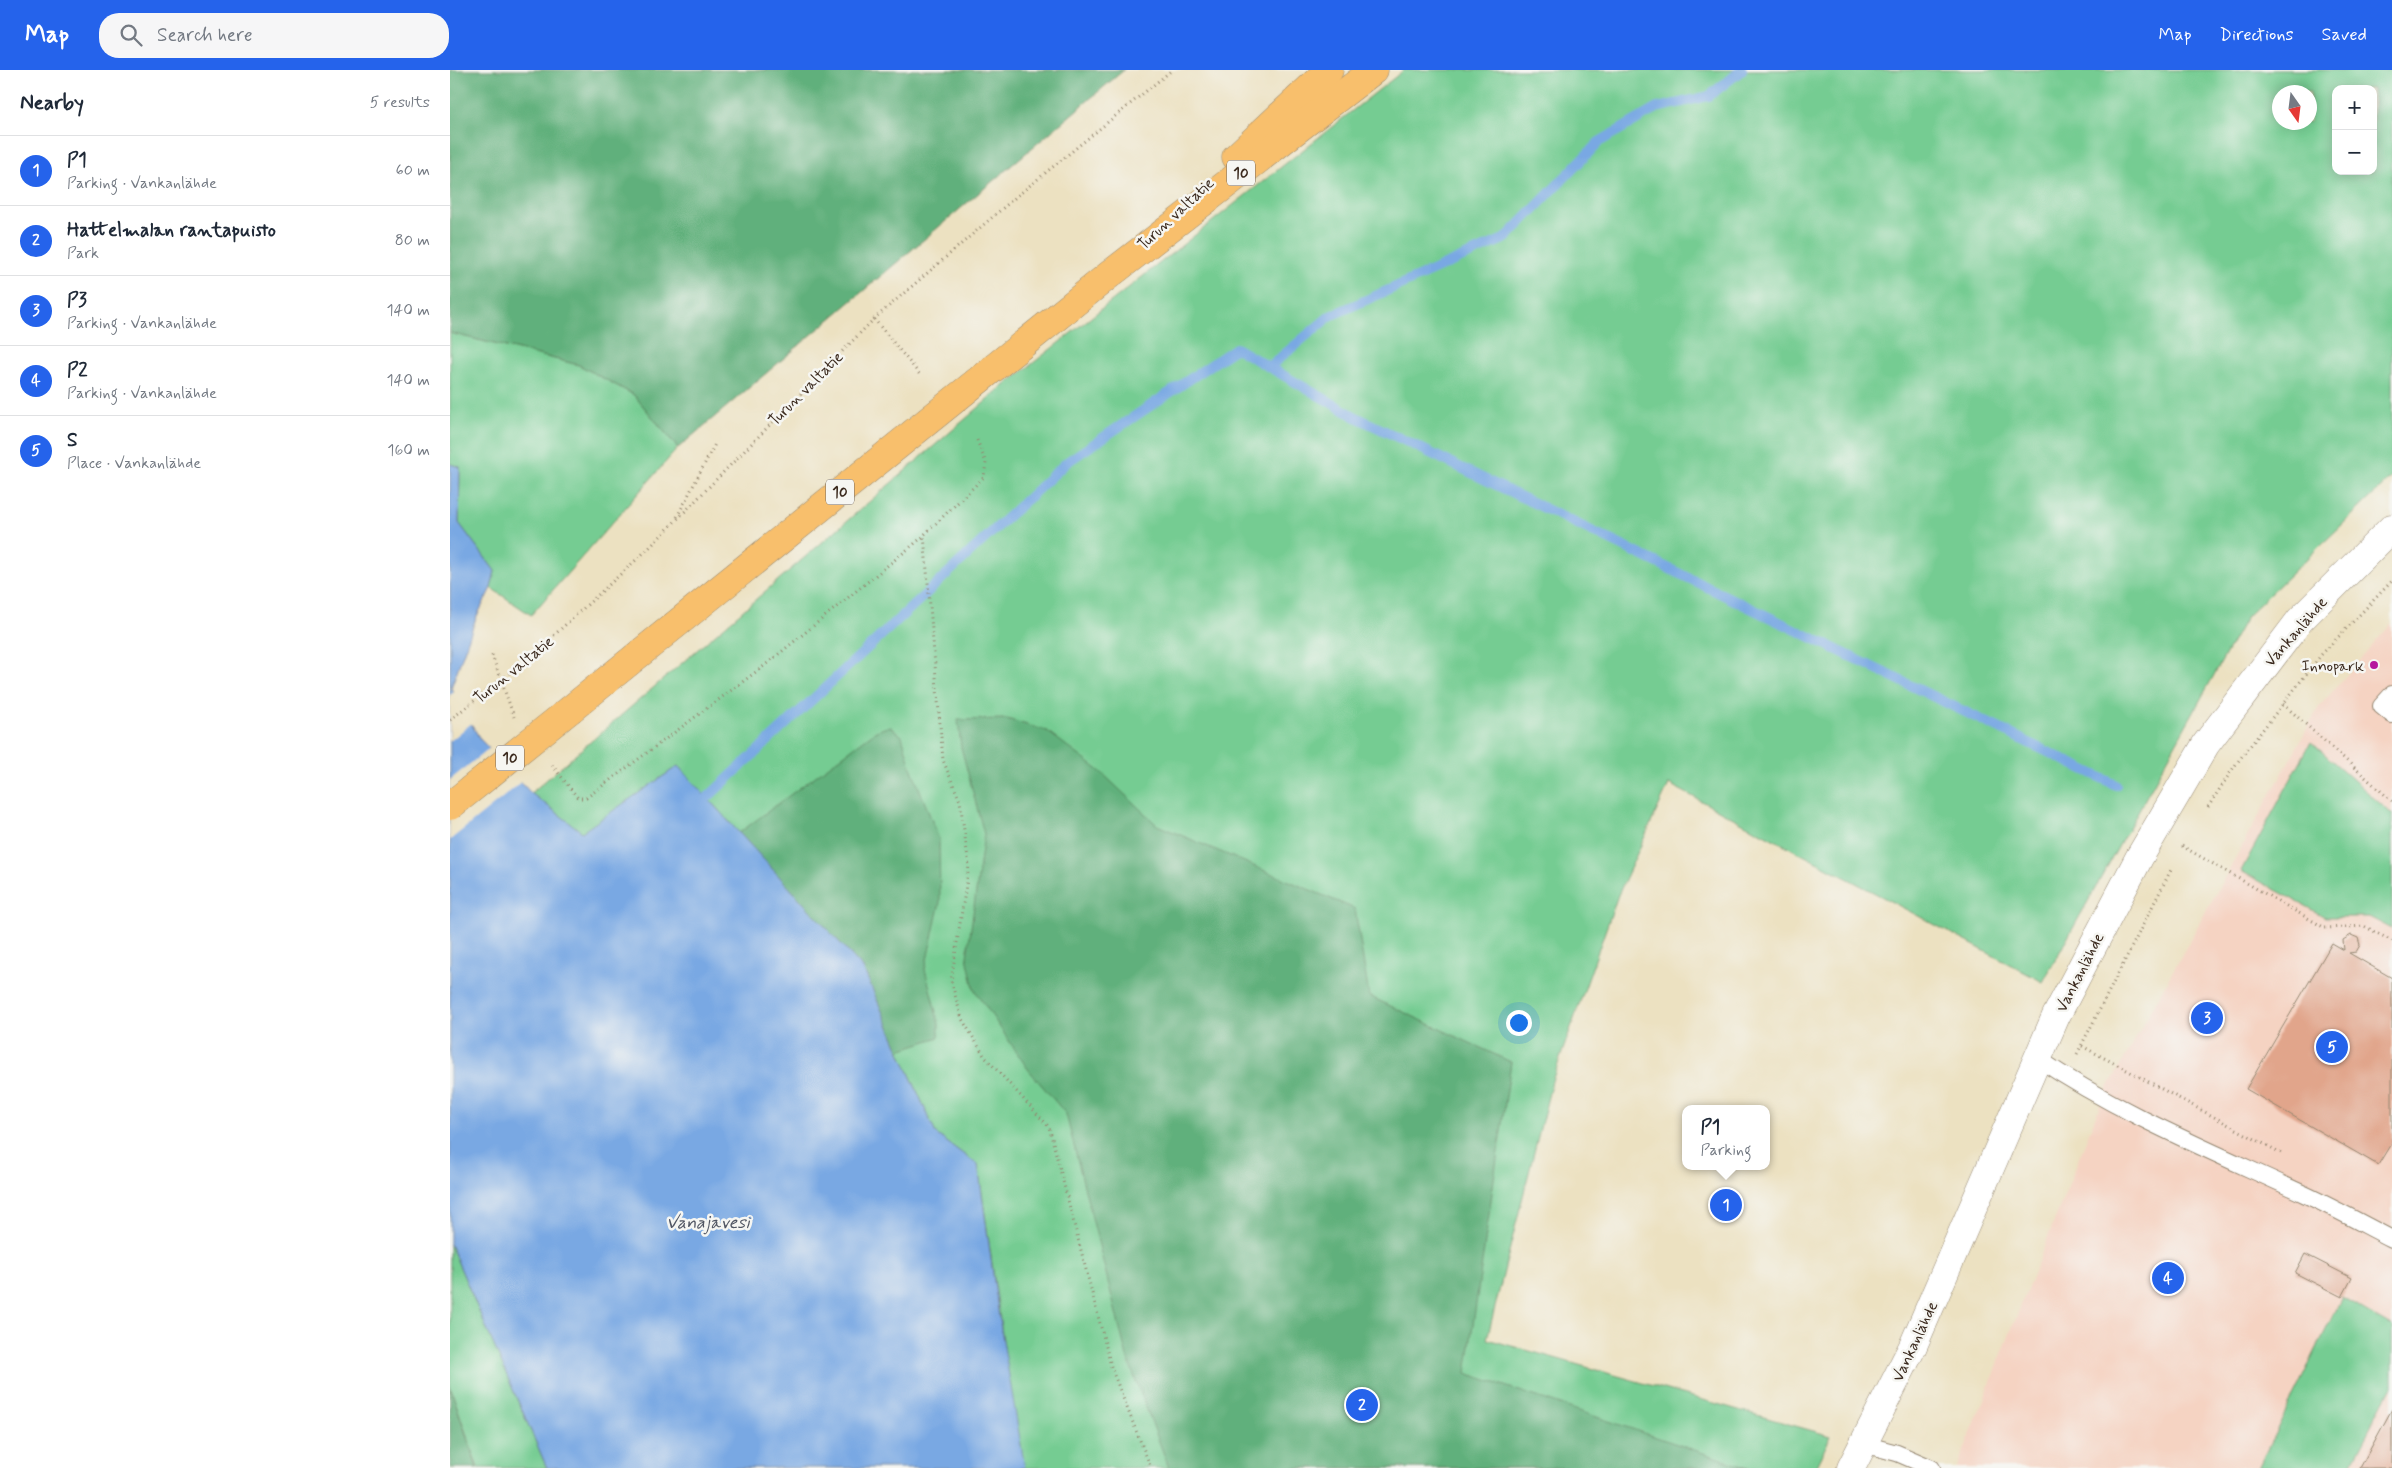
<!DOCTYPE html>
<meta charset="utf-8">
<style>
:root{--surface:#fff;--page:#f6f6f7;--text:#1f2937;--muted:#747a83;--line:#e0e1e3;--accent:#2563eb}
body{margin:0;font-family:Mynerve,sans-serif;background:var(--page);color:var(--text)}
.controls{position:absolute;right:15px;top:15px;display:grid;overflow:hidden;border-radius:10px;box-shadow:0 2px 12px #0003}
.controls button{width:45px;height:45px;display:grid;place-items:center;padding:0;border:0;border-bottom:1px solid var(--line);background:var(--surface);color:var(--text);font:25px sans-serif}
.compass{position:absolute;left:1822px;top:15px;width:45px;height:45px;border-radius:50%;background:var(--surface);box-shadow:0 2px 12px #0003;rotate:166deg}
.you{position:absolute;left:1068px;top:952px;width:18px;height:18px;margin:-12px;border:4px solid #fff;border-radius:50%;background:#1a73e8;box-shadow:0 0 0 8px #1a73e833}
.badge{display:grid;place-items:center;width:32px;height:32px;border-radius:50%;background:var(--accent);color:#fff;font-size:16px;font-weight:700}
.pin{position:absolute;translate:-50% -50%;border:2px solid #fff;box-shadow:0 1px 5px #0006}
.popup{position:absolute;left:1232px;top:1035px;width:88px;height:65px;box-sizing:border-box;display:grid;place-content:center;border-radius:10px;background:var(--surface);filter:drop-shadow(0 1px 4px #0005);font-size:16px;white-space:nowrap;color:var(--muted)}
.popup b{font-size:19px;color:var(--text)}
.popup::after{content:'';position:absolute;left:50%;top:100%;margin-left:-10px;border:10px solid transparent;border-top-color:var(--surface)}
.list{margin:0;padding:0;list-style:none}
h2{display:flex;justify-content:space-between;align-items:center;height:65px;margin:0;padding:0 20px;font-size:21px}
h2 small{font-size:16px;font-weight:400;color:var(--muted)}
.list li{display:grid;grid-template-columns:32px 1fr auto;gap:15px;align-items:center;box-sizing:border-box;height:70px;padding:0 20px;border-top:1px solid var(--line)}
.list b{display:block;font-size:19px;white-space:nowrap}
.list p{margin:0;font-size:16px;white-space:nowrap;color:var(--muted)}
.list em{font-size:16px;font-style:normal;color:var(--muted)}
.icon{flex:none;width:28px;height:28px;fill:none;stroke:currentColor;stroke-width:2;stroke-linecap:round;stroke-linejoin:round}
.map{position:relative;flex:none;width:1942px;height:1398px;overflow:hidden}
header{display:flex;align-items:center;gap:30px;box-sizing:border-box;height:70px;padding:0 25px;background:var(--accent);color:#fff}
header strong{font-size:24px}
nav{display:flex;gap:28px;margin-inline-start:auto;font-size:18px}
.search{width:350px;height:45px;background:var(--page);display:flex;align-items:center;gap:12px;box-sizing:border-box;padding:0 18px;border-radius:20px;color:var(--muted);font-size:19px}
main{display:flex}
aside{flex:1;background:var(--surface)}
.map>svg:first-child{display:block}
</style>
<header>
<strong>Map</strong>
<div class="search"><svg class="icon" aria-label="search" viewBox="0 0 24 24"><circle cx="10" cy="10" r="6"/><path d="M15 15l6 6"/></svg>Search here</div>
<nav><a>Map</a><a>Directions</a><a>Saved</a></nav>
</header>
<main>
<aside>
<h2>Nearby<small>5 results</small></h2>
<ul class="list">
<li><span class="badge">1</span><div><b>P1</b><p>Parking · Vankanlähde</p></div><em>60 m</em></li>
<li><span class="badge">2</span><div><b>Hattelmalan rantapuisto</b><p>Park</p></div><em>80 m</em></li>
<li><span class="badge">3</span><div><b>P3</b><p>Parking · Vankanlähde</p></div><em>140 m</em></li>
<li><span class="badge">4</span><div><b>P2</b><p>Parking · Vankanlähde</p></div><em>140 m</em></li>
<li><span class="badge">5</span><div><b>S</b><p>Place · Vankanlähde</p></div><em>160 m</em></li>
</ul>
</aside>
<div class="map">
<svg width="1942" height="1398" viewBox="0 0 1942 1398">
<rect width="100%" height="100%" fill="#f6f6f2"/>
<filter id="ink" filterUnits="userSpaceOnUse"><feTurbulence type="fractalNoise" baseFrequency=".02" numOctaves="2"/><feDisplacementMap in="SourceGraphic" scale="10" xChannelSelector="R" yChannelSelector="G"/><feConvolveMatrix kernelMatrix="1 2 1 2 8 2 1 2 1" color-interpolation-filters="sRGB"/></filter>
<filter id="wash" filterUnits="userSpaceOnUse"><feTurbulence type="fractalNoise" baseFrequency=".0096" numOctaves="4" result="noise"/><feDisplacementMap in="SourceGraphic" scale="20" xChannelSelector="R" yChannelSelector="G"/><feGaussianBlur stdDeviation="1.12" result="paint"/><feColorMatrix in="noise" values="0 0 0 0 0 0 0 0 0 0 0 0 0 0 0 0 0 1.4 0 .05"/><feComposite in="paint" operator="in"/></filter>
<g filter="url(#wash)">
<rect width="100%" height="100%" fill="#ece1c1"/>
<polygon fill="#f5d3c2" points="1942,553 1942,1398 1507,1398 1653,1027 1869,637"/>
<g fill="#75cc92" stroke="#587b58" fill-rule="evenodd">
<path d="M954 0H1942V407L1797 546 1593 912 1219 714 1168 825 1102 1011 1037 1269 1381 1366 1365 1398H571L528 1095 486 1064 413 898 228 696 132 763 81 723 549 320ZM1886 19H1923V101H1886ZM1830 22H1860V52H1830Z"/>
<polygon points="0,263 129,295 184,325 228,378 81,545 41,518 45,501 9,453 10,397 0,394"/>
<polygon points="1861,672 1942,744 1942,859 1919,847 1875,847 1791,801"/>
<polygon points="0,1174 97,1398 28,1398 0,1316"/>
<polygon points="1892,1227 1942,1256 1942,1316 1899,1398 1808,1398"/>
</g>
<g fill="#60b07c" stroke="#4e6d4d">
<polygon points="0,0 674,0 228,378 184,325 129,295 0,263"/>
<polygon points="557,649 597,661 651,702 707,755 905,839 919,926 1061,992 1016,1303 1298,1398 719,1398 677,1287 616,1044 578,999 524,919 517,887 534,764 511,677 508,650"/>
<polygon points="440,656 452,666 461,697 489,769 490,832 475,899 489,954 489,967 449,980 413,898 289,763 426,661"/>
<polygon points="0,1316 27,1398 0,1398"/>
</g>
<polygon fill="#79a8e3" stroke="#5a6980" points="0,394 10,397 9,453 45,501 41,518 26,548 1,618 30,669 81,723 132,762 228,696 413,898 486,1064 528,1095 549,1247 575,1398 97,1398 0,1174"/>
<g fill="#ece1c1">
<polygon points="6,621 23,652 0,671 0,625"/>
<polygon points="41,677 73,711 0,770 0,710"/>
</g>
<g fill="none" stroke-linecap="round" stroke-linejoin="round">
<g stroke="#79a8e3" stroke-width="10">
<polyline points="819,297 880,246 1056,168 1149,72 1207,38 1259,26 1292,0"/>
<polyline points="257,728 617,392 786,278 906,347 1666,715"/>
</g>
</g>
<g id="blocks">
<g fill="#e1a58b">
<polygon points="1901,865 1908,868 1910,875 1906,882 1899,883 1942,908 1942,1072 1928,1095 1796,1019 1882,873 1894,880 1893,870"/>
<polygon points="1855,1184 1902,1208 1892,1227 1845,1203"/>
<polygon points="1942,1339 1942,1398 1910,1398"/>
</g>
</g>
</g>
<g filter="url(#ink)">
<use href="#blocks" fill-opacity="0" stroke="#948670" stroke-width="1"/>
<g fill="none" stroke-linecap="round" stroke-linejoin="round">
<g stroke="#948670" stroke-width="18">
<g id="lane">
<polyline points="1942,624 1931,636 1942,645"/>
<path d="M1587 988C1670 1044 1764 1082 1854 1124 1884 1138 1913 1154 1942 1169"/>
<polyline points="1413,1374 1447,1383 1482,1398"/>
</g>
</g>
<g stroke="#948670" stroke-width="29">
<polyline id="street" points="1401,1398 1463,1276 1606,946 1689,788 1756,674 1850,550 1942,458"/>
</g>
<g stroke="#948670" stroke-width="29">
<g id="highway">
<polyline points="786,87 879,0"/>
<polyline points="121,639 659,205 924,0"/>
</g>
</g>
<g stroke="#948670" stroke-width="3" stroke-dasharray="1 4" stroke-linecap="butt">
<polyline points="424,249 471,306"/>
<polyline points="527,370 536,393 534,407 474,465 493,690 510,731 519,796 501,911 512,949 535,987 599,1057 662,1300 701,1398"/>
<polyline points="227,447 266,372"/>
<polyline points="89,579 198,479 424,249 567,126 722,0"/>
<polyline points="42,585 64,647"/>
<polyline points="1833,634 1942,731"/>
<polyline points="102,695 128,728 136,728 314,596 474,466"/>
<polyline points="1758,737 1786,694 1872,584 1942,511"/>
<polyline points="1732,776 1875,858 1914,856 1942,871"/>
<polyline points="1632,976 1831,1083"/>
<polyline points="1627,984 1721,800"/>
</g>
<use href="#lane" stroke="#fff" stroke-width="16"/>
<use href="#street" stroke="#fff" stroke-width="28"/>
<use href="#highway" stroke="#f8bf6c" stroke-width="28"/>
<g stroke="#948670" stroke-width="29" stroke-linecap="butt">
<polyline id="highway-bridge" points="0,736 121,639"/>
</g>
<polyline stroke="#948670" stroke-width="3" stroke-dasharray="1 4" stroke-linecap="butt" points="0,650 89,579"/>
<use href="#highway-bridge" stroke="#f8bf6c" stroke-width="28"/>
</g>
</g>
<circle fill="#b5179e" stroke="#f6f6f2" stroke-width="2" cx="1924" cy="595" r="5"/>
<g text-anchor="middle" stroke-width="5" stroke-linejoin="round" paint-order="stroke">
<g fill="#f6f6f2" stroke="#73675e" stroke-width="1">
<rect x="777" y="90.5" width="28" height="25" rx="4"/>
<rect x="376" y="409.5" width="28" height="25" rx="4"/>
<rect x="46" y="675.5" width="28" height="25" rx="4"/>
</g>
<g font-size="15" font-weight="bold" fill="#3b2a1e">
<text x="791" y="108">10</text>
<text x="390" y="427">10</text>
<text x="60" y="693">10</text>
</g>
<g font-size="16" fill="#3b2a1e" stroke="#f6f6f2">
<text transform="translate(725 143) rotate(-43)" y="6">Turun valtatie</text>
<text transform="translate(355 318) rotate(-45)" y="6">Turun valtatie</text>
<text transform="translate(1845 561) rotate(-49)" y="6">Vankanlähde</text>
<text transform="translate(63 599) rotate(-39)" y="6">Turun valtatie</text>
<text transform="translate(1629 902) rotate(-63)" y="6">Vankanlähde</text>
<text transform="translate(1464 1271) rotate(-65)" y="6">Vankanlähde</text>
</g>
<g font-size="16" fill="#3b2a1e" stroke="#f6f6f2" text-anchor="end">
<text x="1914" y="601">Innopark</text>
</g>
<g font-size="18" font-style="italic" fill="#515663" stroke="#f6f6f2">
<text x="258" y="1158">Vanajavesi</text>
</g>
</g>
</svg>
<div class="controls">
<button>+</button>
<button>−</button>
</div>
<svg class="compass" viewBox="-18 -18 36 36"><path d="M0-13l5 13h-10z" fill="#e53935"/><path d="M0 13l5-13h-10z" fill="#747a83"/></svg>
<div class="you"></div>
<div class="pin badge" style="left:1276px;top:1135px">1</div>
<div class="popup"><b>P1</b>Parking</div>
<div class="pin badge" style="left:912px;top:1335px">2</div>
<div class="pin badge" style="left:1757px;top:948px">3</div>
<div class="pin badge" style="left:1718px;top:1208px">4</div>
<div class="pin badge" style="left:1882px;top:977px">5</div>
</div>
</main>
